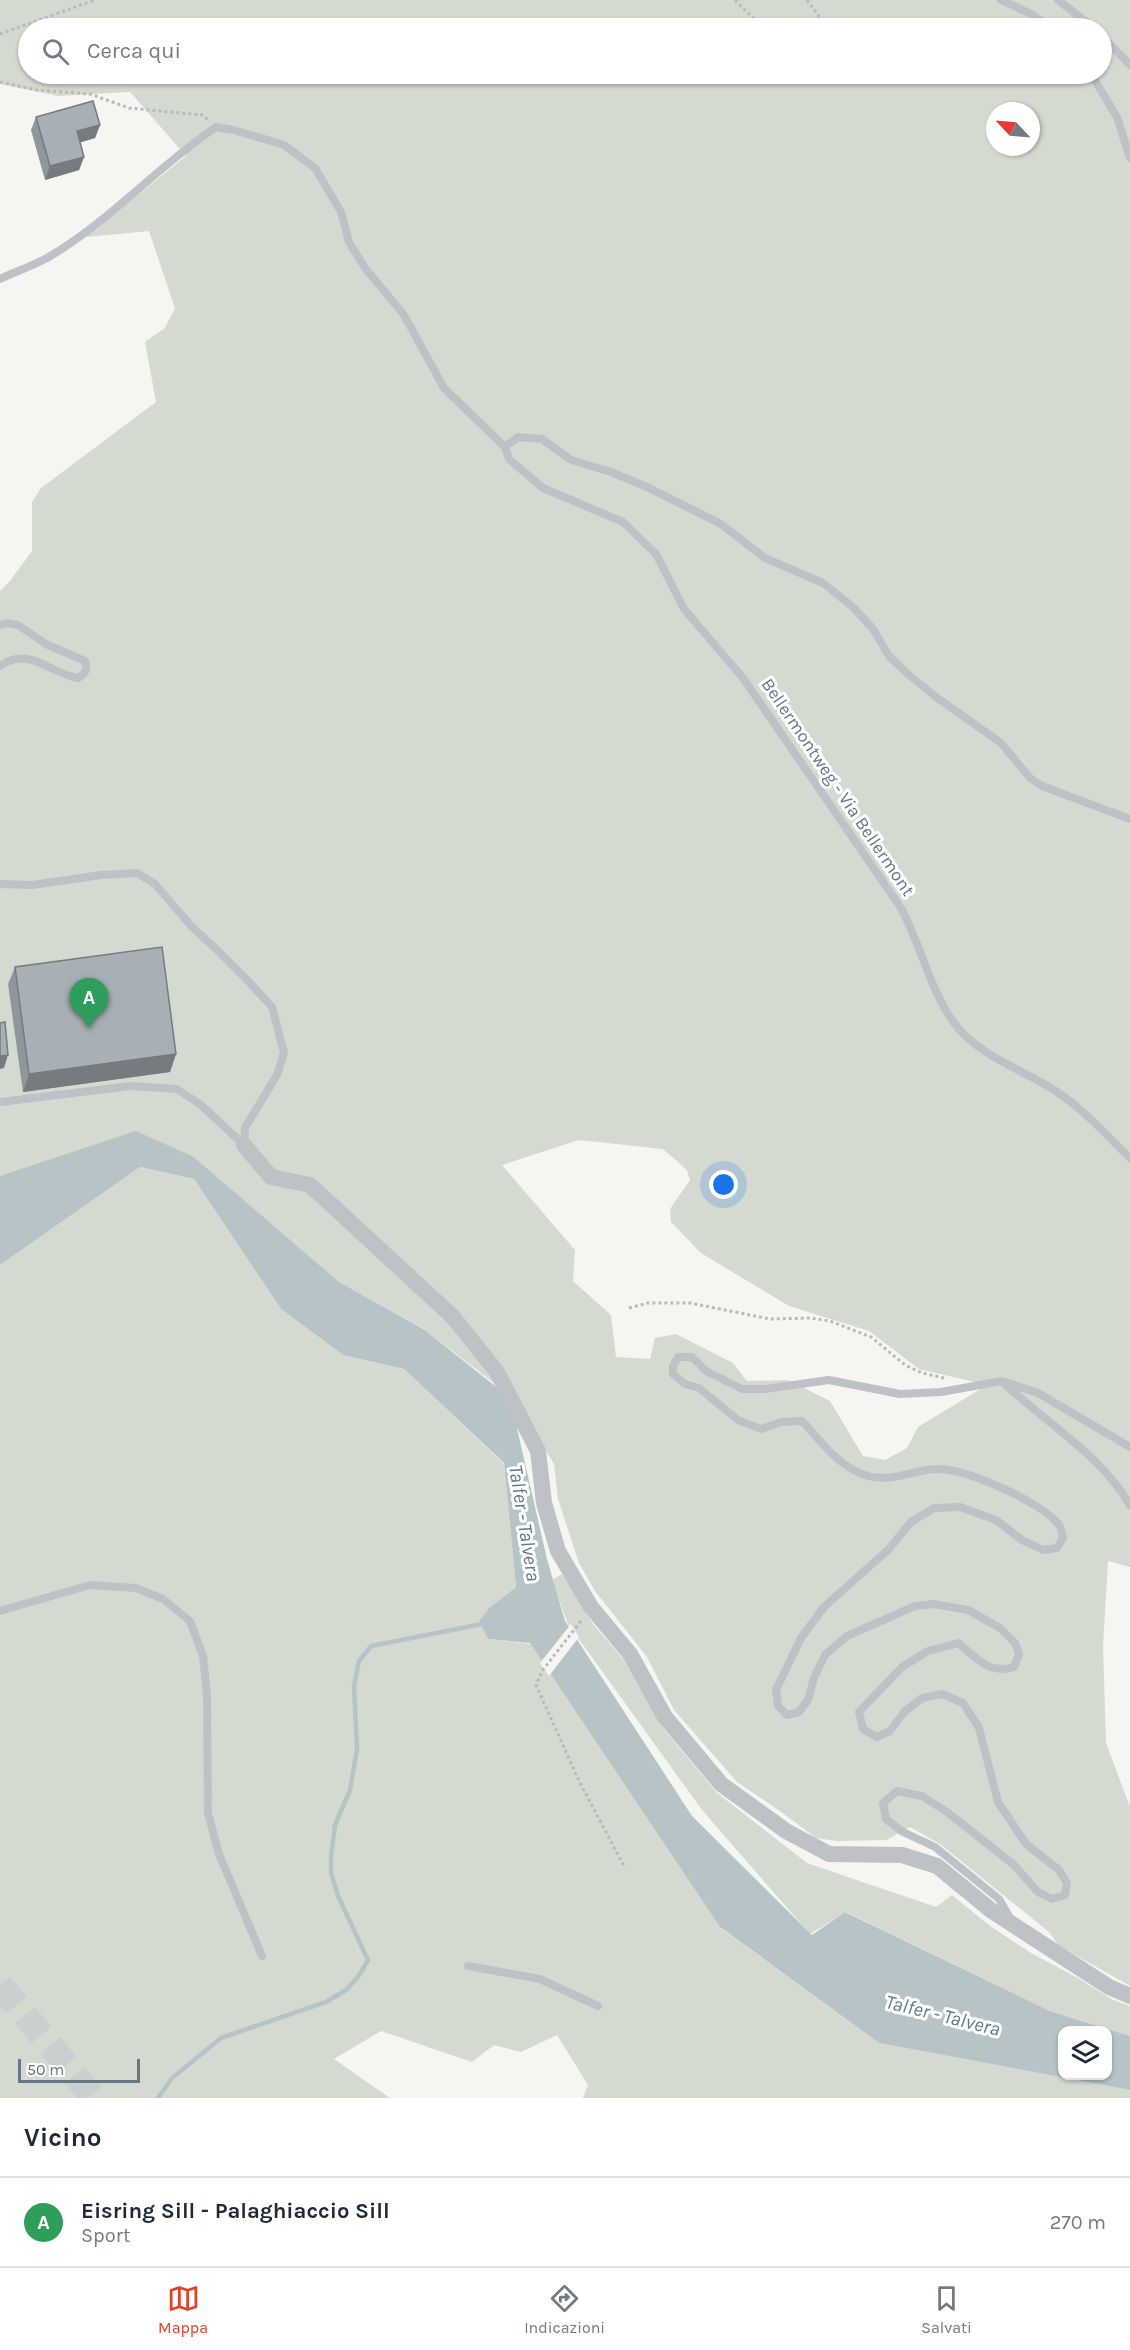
<!DOCTYPE html>
<html lang="it">
<style>
:root{--surface:#fff;--page:#f2f2f3;--text:#1f2937;--muted:#747a83;--line:#e0e1e3;--accent:#e44022}
body{margin:0;font-family:Karla,sans-serif;background:var(--page);color:var(--text)}
.controls{position:absolute;right:18px;bottom:18px;display:grid;overflow:hidden;border-radius:12px;box-shadow:0 2px 4px #0004}
.controls button{width:54px;height:54px;display:grid;place-items:center;padding:0;border:0;border-bottom:2px solid var(--line);background:var(--surface);color:var(--text);font:30px sans-serif}
.compass{position:absolute;left:986px;top:102px;width:54px;height:54px;border-radius:50%;background:var(--surface);box-shadow:0 2px 4px #0004;rotate:296deg}
.scale{position:absolute;left:18px;bottom:15px;width:122px;box-sizing:border-box;padding-left:6px;border:3px solid #647783;border-top:0;font-size:16px;line-height:21px;white-space:nowrap;color:#647783;-webkit-text-stroke:4px #fff;paint-order:stroke}
.you{position:absolute;left:724px;top:1185px;width:21px;height:21px;margin:-15px;border:4px solid #fff;border-radius:50%;background:#1a73e8;box-shadow:0 0 0 9px #1a73e833}
.badge{display:grid;place-items:center;width:39px;height:39px;border-radius:50%;background:var(--accent);color:#fff;font-size:20px;font-weight:700}
.pin{position:absolute;translate:-50% -50px;filter:drop-shadow(0 2px 3px #0008)}
.pin::after{content:'';position:absolute;top:32px;width:21px;height:18px;background:inherit;clip-path:polygon(0 0,100% 0,50% 100%)}
.list{margin:0;padding:0;list-style:none}
h2{display:flex;justify-content:space-between;align-items:center;height:78px;margin:0;padding:0 24px;font-size:26px}
h2 small{font-size:20px;font-weight:400;color:var(--muted)}
.list li{display:grid;grid-template-columns:39px 1fr auto;gap:18px;align-items:center;box-sizing:border-box;height:90px;padding:0 24px;border-top:2px solid var(--line)}
.list b{display:block;font-size:22px;white-space:nowrap}
.list p{margin:0;font-size:20px;white-space:nowrap;color:var(--muted)}
.list em{font-size:20px;font-style:normal;color:var(--muted)}
.icon{flex:none;width:33px;height:33px;fill:none;stroke:currentColor;stroke-width:2;stroke-linecap:round;stroke-linejoin:round}
.map{position:relative;flex:none;width:1130px;height:2098px;overflow:hidden}
.search{position:absolute;background:var(--surface);box-shadow:0 2px 4px #0004;left:18px;right:18px;top:18px;height:66px;display:flex;align-items:center;gap:15px;box-sizing:border-box;padding:0 21px;border-radius:33px;color:var(--muted);font-size:22px}
.sheet{height:168px;background:var(--surface)}
nav{display:flex;justify-content:space-around;align-items:center;box-sizing:border-box;height:84px;border-top:2px solid var(--line);background:var(--surface);font-size:16px;color:var(--muted)}
nav a{display:grid;justify-items:center;gap:3px}
nav .on{color:var(--accent)}
.map>svg:first-child{display:block}
</style>
<div class="map">
<svg width="1130" height="2098" viewBox="0 0 1130 2098">
<rect width="100%" height="100%" fill="#f5f5f1"/>
<g fill="#d5dad0" fill-rule="evenodd">
<path d="M0 0H1130V1567L1108 1561 1103 1647 1106 1743 1130 1807V1986L1058 1945 1049 1932 940 1844 910 1827 886 1840 837 1841 816 1838 780 1811 737 1782 674 1710 647 1657 595 1591 579 1563 558 1499 554 1464 512 1397 424 1329 340 1283 194 1157 0 1176V591L10 581 32 551V502L41 488 156 402 145 342 165 328 175 308 149 231 86 237 186 156 130 92 58 96 0 84ZM28 28H1102V74H28ZM995 111H1031V147H995ZM579 1140 663 1149 687 1170 690 1180 670 1209 671 1222 701 1253 789 1306 869 1331 919 1369 987 1385 918 1427 907 1448 885 1460 863 1456 830 1401 788 1380 747 1381 733 1363 676 1334 655 1338 650 1359 616 1357 611 1315 573 1281 575 1250 502 1165Z"/>
<polygon points="140,1167 194,1179 281,1309 343,1355 404,1369 504,1464 516,1587 489,1608 480,1621 488,1639 531,1644 722,1929 879,2043 1130,2090 1130,2098 583,2098 588,2085 557,2035 521,2052 494,2045 472,2062 381,2031 334,2059 390,2098 0,2098 0,1265"/>
<polygon points="562,1574 593,1624 623,1659 663,1728 716,1792 807,1863 936,1907 952,1895 990,1926 1031,1953 1078,1978 1113,2000 1130,2006 1130,2036 1050,2011 846,1912 810,1934 702,1810 568,1624 552,1580"/>
</g>
<path fill="#b6c4c7" fill-rule="evenodd" d="M136 1131 194 1157 339 1282 425 1330 510 1398 547 1559 565 1621 692 1816 812 1935 845 1912 1050 2011 1130 2036V2090L879 2043 720 1927 530 1643 488 1639 479 1621 489 1608 516 1587 504 1463 404 1369 343 1355 281 1309 194 1179 140 1167 0 1265V1176ZM1062 2030H1108V2076H1062Z"/>
<polygon fill="#f5f5f1" points="571,1624 579,1637 549,1676 540,1663"/>
<g fill="none" stroke-linecap="round" stroke-linejoin="round">
<polyline stroke="#b6c4c7" stroke-width="4.5" points="158,2098 172,2078 221,2038 326,2002 346,1990 358,1977 368,1960 338,1896 331,1873 331,1857 335,1825 350,1790 357,1749 354,1686 359,1661 371,1646 487,1623"/>
<polyline stroke="#cacfd0" stroke-width="26" stroke-dasharray="26 13" stroke-linecap="butt" points="0,1985 94,2098"/>
<g stroke="#b8bbbd" stroke-width="3" stroke-dasharray="3 3" stroke-linecap="butt">
<polyline points="735,0 763,28"/>
<polyline points="807,0 821,19 823,28"/>
<polyline points="0,34 95,0"/>
<polyline points="0,82 37,90 90,94 129,108 202,115 208,120"/>
<polyline points="629,1308 648,1303 690,1303 770,1319 810,1318 830,1321 871,1337 905,1365 922,1373 944,1378"/>
<polyline points="581,1621 542,1671 536,1685 579,1781 625,1868"/>
</g>
<g stroke="#bec2c6" stroke-width="8">
<polyline points="1001,0 1031,14 1053,28"/>
<polyline points="1058,0 1094,28"/>
<polyline points="1102,36 1130,65"/>
<polyline points="1091,74 1117,117 1130,158"/>
<path d="M0 279C15 272 32 266 47 258 109 222 157 167 216 127L234 130 284 145 315 168 341 212 349 242 365 268 404 315 444 388 505 447"/>
<path d="M0 625 7 623 18 625 46 644 85 661C88 669 86 673 78 678 50 674 29 645 0 666"/>
<path d="M1130 819 1042 786 1030 778 1001 743 936 697 909 675 889 656 873 629 854 608 823 583 765 558 721 524 647 487 611 472 571 460 542 439 518 437 505 447 509 459 543 488 623 522 656 554 684 609 743 678 901 908C922 947 930 993 958 1028 981 1056 1025 1071 1054 1090 1083 1108 1106 1135 1130 1158"/>
<polyline points="0,884 32,885 101,875 137,873 155,884 192,927 213,946 249,982 272,1007 284,1053 277,1075 245,1128 244,1145"/>
<polyline points="0,1102 130,1086 177,1089 201,1105 244,1145"/>
<path d="M1005 1384C1047 1424 1100 1454 1130 1505"/>
<polyline points="0,1611 90,1585 136,1588 163,1599 190,1621 203,1656 207,1695 208,1813 219,1854 262,1956"/>
<path d="M1010 1918 999 1899 935 1847 903 1832 886 1819 883 1803 897 1791 922 1796 947 1812 1013 1864 1038 1892 1052 1899 1065 1895 1067 1883 1059 1870 1026 1844 998 1802 979 1728 963 1703 942 1694 922 1698 904 1712 890 1731 877 1737 863 1729 859 1712 902 1667 928 1651 958 1643C977 1658 989 1675 1014 1667L1019 1654 1015 1643 1000 1628 968 1610 934 1604 915 1606 847 1636 825 1655 814 1678 808 1700 799 1712 787 1715 778 1706 776 1690 801 1638 824 1607 888 1550 911 1522 934 1508 960 1507 996 1520 1022 1540 1043 1550 1057 1548 1063 1538C1062 1533 1061 1528 1059 1525 1041 1502 969 1470 940 1469 917 1468 893 1483 868 1476 838 1467 823 1443 802 1421L781 1422 761 1429 738 1420 699 1388 685 1384 673 1374V1366L678 1357H692L706 1371 742 1389H765L829 1380 900 1394 941 1392 1002 1381 1038 1393 1130 1447"/>
<polyline points="468,1966 540,1979 598,2006"/>
</g>
<polyline stroke="#bec2c6" stroke-width="16" points="244,1145 271,1177 310,1185 453,1317 497,1372 538,1451 544,1503 558,1551 591,1607 630,1654 665,1717 721,1784 786,1831 829,1854 902,1855 937,1866 992,1911 1109,1987 1130,1996"/>
</g>
<g fill="#90979c">
<polygon points="36,117 100,125 95,138 80,142 84,157 79,170 45,180 31,130"/>
<polygon points="15,967 176,1054 170,1072 23,1092 8,984"/>
</g>
<g fill="#757b7f">
<polygon points="100,125 95,138 72,145 77,131"/>
<polygon points="84,157 79,170 45,180 50,166"/>
<polygon points="176,1054 170,1072 23,1092 29,1074"/>
<polygon points="8,1055 4,1068 0,1069 0,1056"/>
</g>
<g fill="#a7b0b5" stroke="#757b7f" stroke-width="1.5">
<polygon points="93,101 100,125 77,131 84,157 50,166 36,117"/>
<polygon points="162,947 176,1054 29,1074 15,967"/>
<polygon points="5,1022 8,1055 0,1056 0,1023"/>
</g>
<g text-anchor="middle" stroke-width="6" stroke-linejoin="round" paint-order="stroke">
<g font-size="18" fill="#647783" stroke="#fff">
<text transform="translate(838 787) rotate(56)" y="6">Bellermontweg - Via Bellermont</text>
</g>
<g font-size="20" font-style="italic" fill="#5f7a80" stroke="#fff">
<text transform="translate(525 1523) rotate(81)" y="7">Talfer - Talvera</text>
<text transform="translate(943 2015) rotate(14)" y="7">Talfer - Talvera</text>
</g>
</g>
</svg>
<div class="controls">
<button><svg class="icon" aria-label="layers" viewBox="0 0 24 24"><path d="M12 4l9 5-9 5-9-5zM3 14l9 5 9-5"/></svg></button>
</div>
<svg class="compass" viewBox="-18 -18 36 36"><path d="M0-13l5 13h-10z" fill="#e53935"/><path d="M0 13l5-13h-10z" fill="#747a83"/></svg>
<div class="scale">50 m</div>
<div class="you"></div>
<div class="pin badge" style="left:89px;top:1028px;background:#2e9e5b">A</div>
<div class="search"><svg class="icon" aria-label="search" viewBox="0 0 24 24"><circle cx="10" cy="10" r="6"/><path d="M15 15l6 6"/></svg>Cerca qui</div>
</div>
<section class="sheet">
<h2>Vicino<small></small></h2>
<ul class="list">
<li><span class="badge" style="background:#2e9e5b">A</span><div><b>Eisring Sill - Palaghiaccio Sill</b><p>Sport</p></div><em>270 m</em></li>
</ul>
</section>
<nav>
<a class="on"><svg class="icon" aria-label="map" viewBox="0 0 24 24"><path d="M3 6l6-2 6 2 6-2v14l-6 2-6-2-6 2zM9 4v14M15 6v14"/></svg>Mappa</a>
<a><svg class="icon" aria-label="directions" viewBox="0 0 24 24"><path d="M12 3l9 9-9 9-9-9zM9 14v-3h6M13 9l2 2-2 2"/></svg>Indicazioni</a>
<a><svg class="icon" aria-label="saved" viewBox="0 0 24 24"><path d="M7 4h10v16l-5-4-5 4z"/></svg>Salvati</a>
</nav>
